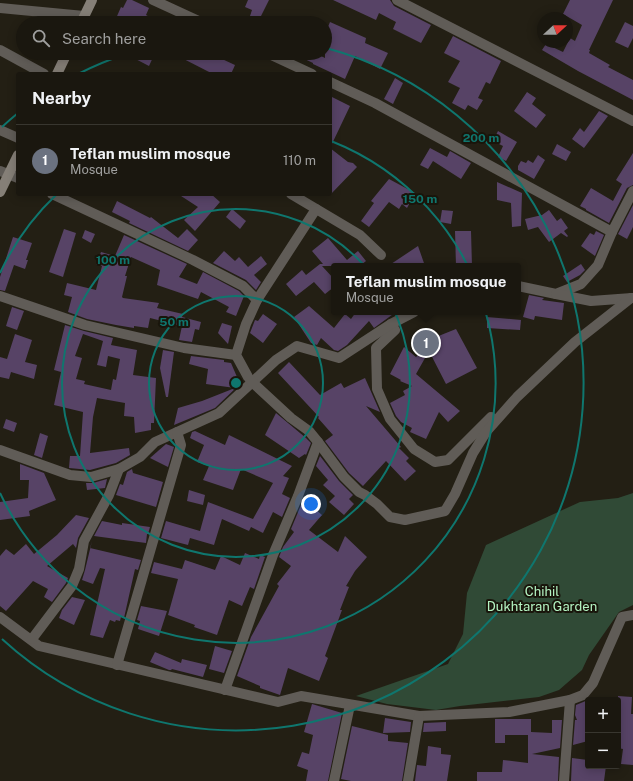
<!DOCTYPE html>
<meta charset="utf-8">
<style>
:root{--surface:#1a170f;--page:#232018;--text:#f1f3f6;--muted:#9f9f9e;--line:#38362f;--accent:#fb9e51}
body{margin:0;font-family:"Public Sans",sans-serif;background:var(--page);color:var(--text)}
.controls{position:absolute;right:12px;bottom:12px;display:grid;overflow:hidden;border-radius:4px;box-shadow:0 2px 10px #0003}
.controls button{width:36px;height:36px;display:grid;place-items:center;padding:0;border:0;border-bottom:1px solid var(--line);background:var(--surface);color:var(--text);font:20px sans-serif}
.compass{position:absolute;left:537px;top:12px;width:36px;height:36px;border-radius:50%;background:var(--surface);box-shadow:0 2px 10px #0003;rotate:69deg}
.you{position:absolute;left:311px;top:504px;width:14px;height:14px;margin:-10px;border:3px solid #fff;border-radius:50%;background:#1a73e8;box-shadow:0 0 0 6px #1a73e833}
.badge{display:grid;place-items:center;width:26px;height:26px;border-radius:50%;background:var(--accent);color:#fff;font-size:13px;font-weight:700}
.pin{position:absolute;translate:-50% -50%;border:2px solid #fff;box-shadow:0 1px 4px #0006}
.popup{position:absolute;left:331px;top:263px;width:190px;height:52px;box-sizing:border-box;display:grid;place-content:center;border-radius:4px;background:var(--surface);filter:drop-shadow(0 1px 3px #0005);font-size:13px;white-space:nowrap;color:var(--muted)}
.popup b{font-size:15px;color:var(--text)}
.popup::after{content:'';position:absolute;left:50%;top:100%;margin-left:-8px;border:8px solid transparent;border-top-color:var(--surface)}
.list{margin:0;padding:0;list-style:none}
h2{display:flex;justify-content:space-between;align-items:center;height:52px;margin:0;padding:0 16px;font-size:17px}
h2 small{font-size:13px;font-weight:400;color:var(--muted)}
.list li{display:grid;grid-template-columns:26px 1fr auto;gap:12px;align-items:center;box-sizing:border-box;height:72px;padding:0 16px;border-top:1px solid var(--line)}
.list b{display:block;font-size:15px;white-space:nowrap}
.list p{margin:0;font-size:13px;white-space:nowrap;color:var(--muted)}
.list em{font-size:13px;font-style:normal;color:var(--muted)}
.icon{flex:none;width:22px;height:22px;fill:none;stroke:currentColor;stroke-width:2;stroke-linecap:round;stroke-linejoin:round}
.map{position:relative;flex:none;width:633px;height:781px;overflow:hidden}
.search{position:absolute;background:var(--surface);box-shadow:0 2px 10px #0003;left:16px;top:16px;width:316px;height:44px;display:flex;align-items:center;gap:10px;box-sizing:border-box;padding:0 14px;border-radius:22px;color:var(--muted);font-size:15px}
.panel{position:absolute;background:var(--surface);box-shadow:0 2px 10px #0003;left:16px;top:72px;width:316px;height:124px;border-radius:4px}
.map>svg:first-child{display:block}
</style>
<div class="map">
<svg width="633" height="781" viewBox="0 0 633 781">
<rect width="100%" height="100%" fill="#231f14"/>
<polygon fill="#304a36" points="633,493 633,605 619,612 589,655 582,670 559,690 539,697 460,706 436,710 387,704 356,696 448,664 463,634 467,593 486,545 580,502 618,498"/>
<g fill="#574366" fill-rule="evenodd">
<polygon points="127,0 132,0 149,8 146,15 160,23 114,23 121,7 123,8"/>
<polygon points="248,0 269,0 259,20 250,16 252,10 245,7"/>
<polygon points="333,0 390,0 394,6 431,25 421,43 393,29 396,22 379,13 376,20"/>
<polygon points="570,0 613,0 589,50 590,50 589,53 610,65 608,67 633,80 633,100 578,71 542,50 546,44 563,52 570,38 575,41 582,25 563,14"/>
<polygon points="330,22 366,38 365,43 388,53 380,69 355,56 345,79 313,64 313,63 292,53 315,53 325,58 325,34"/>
<polygon points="625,22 633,26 633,38 628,48 615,42"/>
<polygon points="453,36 501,61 490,84 486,82 478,98 483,100 477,110 468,105 465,110 452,103 460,88 448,82 460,61 444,53"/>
<polygon points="124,53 155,53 149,66"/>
<polygon points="172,53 209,53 235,65 231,74 213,74"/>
<polygon points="395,78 403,83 393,104 384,99"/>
<polygon points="527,92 536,98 532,104 546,115 536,128 514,111"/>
<polygon points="330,96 350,106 330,148 348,162 353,163 357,167 330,195"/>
<polygon points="599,111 608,116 584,148 572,139 580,128 584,132"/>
<polygon points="498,131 517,142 506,161 498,157 503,146 493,141"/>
<polygon points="557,144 571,152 566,161 552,154"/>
<polygon points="430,148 447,157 450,151 471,163 461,179 433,161 428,169 420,165"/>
<polygon points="633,153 633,185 627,188 609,223 586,210 586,209 580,206 591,188 613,201 622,184 616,180"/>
<polygon points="538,155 545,160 534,179 518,170 518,166 521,161 526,163 528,160 533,163"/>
<polygon points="389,179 415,193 407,208 402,204 399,209 389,202 369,227 361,221 374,203 371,201"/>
<polygon points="497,182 522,193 521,226 512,227 511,203 497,200"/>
<polygon points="178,194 211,194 220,202 195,231 184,220 198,207"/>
<polygon points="117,201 150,218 151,217 178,238 187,229 198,240 188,251 129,223 130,221 112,212"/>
<polygon points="633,205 633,227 627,239 618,234"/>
<polygon points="232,209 246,221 240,229 226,217"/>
<polygon points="442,210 453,211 451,224 440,222"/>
<polygon points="549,210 557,221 561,218 568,228 564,231 568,236 567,237 561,233 549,242 538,227 528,230 525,219 542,215"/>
<polygon points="64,229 76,233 63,277 49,272"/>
<polygon points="85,230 95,234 91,243 82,238"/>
<polygon points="455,231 471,231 472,266 456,266"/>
<polygon points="596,231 604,235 595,256 581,246 590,233 594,235"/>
<polygon points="124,235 187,264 179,277 197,284 203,272 239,291 244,296 236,316 226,312 229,307 201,292 198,299 157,285 160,270 131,257 125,276 127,276 122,297 123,298 159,303 157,308 183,314 182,317 201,322 199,330 195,329 192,342 179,340 182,326 150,318 148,328 134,326 134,328 116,325 87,319 68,312 72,297 64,295 67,283 96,290 102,266 96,265 101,252 115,256"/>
<polygon points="13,237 32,243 26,260 28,260 25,269 14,265 5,291 0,290 0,277"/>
<polygon points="328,238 347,260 358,251 366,261 360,266 322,266 334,279 334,287 325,294 314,282 296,296 286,284 302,270 306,275 320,264 323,264 312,251"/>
<polygon points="418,246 425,266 388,266"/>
<polygon points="224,251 235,261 239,257 248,267 261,256 267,264 254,275 261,282 256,290 246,280 213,263"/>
<polygon points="581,264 585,270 580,275 567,282 563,276"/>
<polygon points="529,295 544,298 542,300 564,303 562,320 535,316 534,320 523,317"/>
<polygon points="309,306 334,328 345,314 351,319 356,312 396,312 374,328 369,321 347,345 338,351 334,350 321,338 317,345 311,343 294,317"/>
<polygon points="12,307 24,311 17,330 6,326"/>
<polygon points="263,314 277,324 263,343 250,333 255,320 258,321"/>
<polygon points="487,317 521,320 520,330 487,328"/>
<polygon points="222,323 232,326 228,344 218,333"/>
<path d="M65 325 84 331 113 338 111 345 137 350 133 375 156 378 154 423H151V430L135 433 134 417 124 416 125 403 97 398 93 417 90 453 129 448 130 455 116 463 90 470 69 468 70 456H80L83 412 54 405 61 372 54 370ZM83 334 103 341 97 365 106 367 108 356 120 359 116 380 113 379 111 390 84 384 85 381 76 379 82 358 75 356Z"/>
<polygon points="456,329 477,368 446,384 429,351 416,374 460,411 448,422 439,412 426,439 410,432 412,428 401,422 396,416 390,403 405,395 403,391 412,386 400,381 401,380 390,374 404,347 416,357 430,343 432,342 431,339"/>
<polygon points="15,334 32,340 25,362 37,365 34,379 11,372 9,379 0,377 0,357 7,359"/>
<polygon points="163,350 174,352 168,397 166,397 160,368"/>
<polygon points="191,356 224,360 224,362 231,363 240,384 215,408 174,425 178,408 202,401 235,388 206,384 208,369 189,364"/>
<polygon points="289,362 320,395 341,383 344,388 365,378 380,412 366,406 401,447 399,448 409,458 406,461 416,471 405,481 386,461 363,486 349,473 325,441 333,435 318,418 319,417 278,373"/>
<polygon points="276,413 306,438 311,443 306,455 305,454 299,458 265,435"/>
<polygon points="6,419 17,423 14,432 3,428"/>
<polygon points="195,431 225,445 229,435 292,466 283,476 289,478 282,494 290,498 282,517 273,512 263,533 251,527 249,531 222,519 214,545 190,538 188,545 161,538 166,521 200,531 208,502 253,519 273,483 241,469 233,490 203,480 209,466 197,462 204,445 190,438 192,432"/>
<polygon points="40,433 48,436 42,458 34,455"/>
<polygon points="166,444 174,447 168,467 150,458"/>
<polygon points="320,456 339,481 353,495 349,499 354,504 344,515 329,502 335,496 323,485 328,480 316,466"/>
<polygon points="20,464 44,473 56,500 29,511 30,516 0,520 0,502 28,498 29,480 20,480"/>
<polygon points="132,469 133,473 163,482 156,507 116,495 120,484 123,485 127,472"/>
<polygon points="107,479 105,488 87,490 86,483 93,483"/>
<polygon points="189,490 205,495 203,505 187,501"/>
<polygon points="307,502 322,515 309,530 338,552 345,536 367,557 355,571 346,586 349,587 340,610 342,610 325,656 328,658 319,681 288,668 280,695 260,688 260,686 237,676 251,637 279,586 277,584 291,566 279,557 283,547 294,532 291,529 301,505 304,506"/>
<polygon points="76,515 89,518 78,538 76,548 73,544 47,566 68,578 66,583 52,602 44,597 48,589 33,581 6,611 0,606 0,556 6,549 14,555 26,544 34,554 57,535"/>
<polygon points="102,521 122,525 122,523 150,527 148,534 147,534 146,543 94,536"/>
<polygon points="92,541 90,548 141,560 138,570 135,569 124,618 121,617 120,621 116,620 115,622 110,620 103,638 90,635 105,569 100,568 93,584 82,580 85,570"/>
<polygon points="245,553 259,559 260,555 265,557 254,589 250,587 242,606 229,600 217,635 194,627 195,625 168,615 178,579 151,573 154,562 182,569 185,560 215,570 221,556 240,565"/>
<polygon points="72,597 85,600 74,625 59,618 62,610"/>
<polygon points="141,606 167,611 159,636 138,629 140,621 137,620"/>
<polygon points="215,646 232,651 224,673 209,669"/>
<polygon points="155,652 181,663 182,659 207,665 203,677 172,669 171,670 169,670 150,662"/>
<polygon points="618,696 632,697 631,714 633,714 633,765 621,764 623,749 618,748"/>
<polygon points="588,700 588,741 573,745 575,720 577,720 575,715 576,705"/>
<polygon points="312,704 342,713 328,781 306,781 308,770 297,766 302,752 309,754 313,735 304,732"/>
<polygon points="385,718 411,722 410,732 383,733"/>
<polygon points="495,719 531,719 531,732 552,733 552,720 562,720 560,748 532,754 559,757 558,781 477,781 477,772 502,772 503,760 528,763 528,735 505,735 505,743 495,743"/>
<polygon points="446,722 446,731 423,732 424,723"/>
<polygon points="352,726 388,735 388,741 408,743 402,781 351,781 341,779"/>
<polygon points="428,746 441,748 441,754 451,755 447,781 415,781 417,765 426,766"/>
<polygon points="572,758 588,760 588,766 606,766 604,781 571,781"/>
</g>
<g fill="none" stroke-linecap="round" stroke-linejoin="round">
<g stroke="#605c57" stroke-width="10">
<polyline points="153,0 203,23"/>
<polyline points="397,0 633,121"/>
<polyline points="0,8 84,16"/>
<polyline points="0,50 44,74"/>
<polyline points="267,53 312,74"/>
<polyline points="330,82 375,103 612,232"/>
<polyline points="0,130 18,138"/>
<polyline points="0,171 18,178"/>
<polyline points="52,194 193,260 243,286 257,300"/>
<polyline points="291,194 360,235 381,255"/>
<polyline points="518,286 556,294 581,284 598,265 612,232 633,191"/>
<polyline points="556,294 591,301 632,298"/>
<polyline points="0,296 85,325 184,348 236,355"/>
<polyline points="391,324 395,330 376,348 377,389 390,419 414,449 435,462 448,460 491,417"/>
<polyline points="318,442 344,477 359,492 365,495 377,504 390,517 405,520 445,511 455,494 473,453 486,432 517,397 575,342 631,298"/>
<polyline points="0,450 70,475 91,477 119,469 140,457 155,442 219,413 276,360 297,346 339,358 391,324 414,312"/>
<polyline points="0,617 39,646 278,702 301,696 419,716 509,712 570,700 583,695 593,683 622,617 633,615"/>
<polyline points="32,639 72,586 79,569 84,541 109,495 119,469"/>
<polyline points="117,665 181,445 177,432"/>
<polyline points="225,690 273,555 298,496 318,442 309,431 291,418 252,382 248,377 236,355 246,324 257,300 316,209"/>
<polyline points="334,781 350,705"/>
<polyline points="408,781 419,716"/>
<polyline points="564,781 570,700"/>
</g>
<g stroke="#857f77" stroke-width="10">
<polyline points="81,23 92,0"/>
<polyline points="57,74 67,53"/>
<polyline points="0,192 18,155"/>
</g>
</g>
<g fill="none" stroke="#0f766e" stroke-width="2">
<circle cx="236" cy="383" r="87"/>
<circle cx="236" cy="383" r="174"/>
<path d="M0 273A260 260 0 0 1 57 194M331 141A260 260 0 1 1 0 493"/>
<path d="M2 127A347 347 0 0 1 18 113M78 74A347 347 0 0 1 126 54M326 48A347 347 0 1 1 2 639"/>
</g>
<g text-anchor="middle" stroke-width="4" stroke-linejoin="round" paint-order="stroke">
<g font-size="13" fill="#b4f4c3" stroke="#19150b">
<text x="542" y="596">Chihil<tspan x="542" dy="15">Dukhtaran Garden</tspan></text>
</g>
</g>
<circle cx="236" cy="383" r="6" fill="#0f766e" stroke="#19150b" stroke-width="2"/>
<g font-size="12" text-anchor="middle" font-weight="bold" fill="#0f766e" stroke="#19150b" stroke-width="4" stroke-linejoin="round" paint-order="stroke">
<text x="481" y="142">200 m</text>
<text x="420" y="203">150 m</text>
<text x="113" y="264">100 m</text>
<text x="174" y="326">50 m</text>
</g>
</svg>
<div class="controls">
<button>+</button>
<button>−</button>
</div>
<svg class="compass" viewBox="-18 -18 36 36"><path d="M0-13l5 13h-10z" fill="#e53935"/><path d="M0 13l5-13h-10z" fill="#9f9f9e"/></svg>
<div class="you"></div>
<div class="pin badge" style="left:426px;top:343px;background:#6b7280">1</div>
<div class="popup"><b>Teflan muslim mosque</b>Mosque</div>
<div class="search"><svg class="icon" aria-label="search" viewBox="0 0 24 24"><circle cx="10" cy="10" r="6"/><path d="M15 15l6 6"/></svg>Search here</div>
<section class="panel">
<h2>Nearby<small></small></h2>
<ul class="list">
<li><span class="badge" style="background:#6b7280">1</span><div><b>Teflan muslim mosque</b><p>Mosque</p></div><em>110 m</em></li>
</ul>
</section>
</div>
